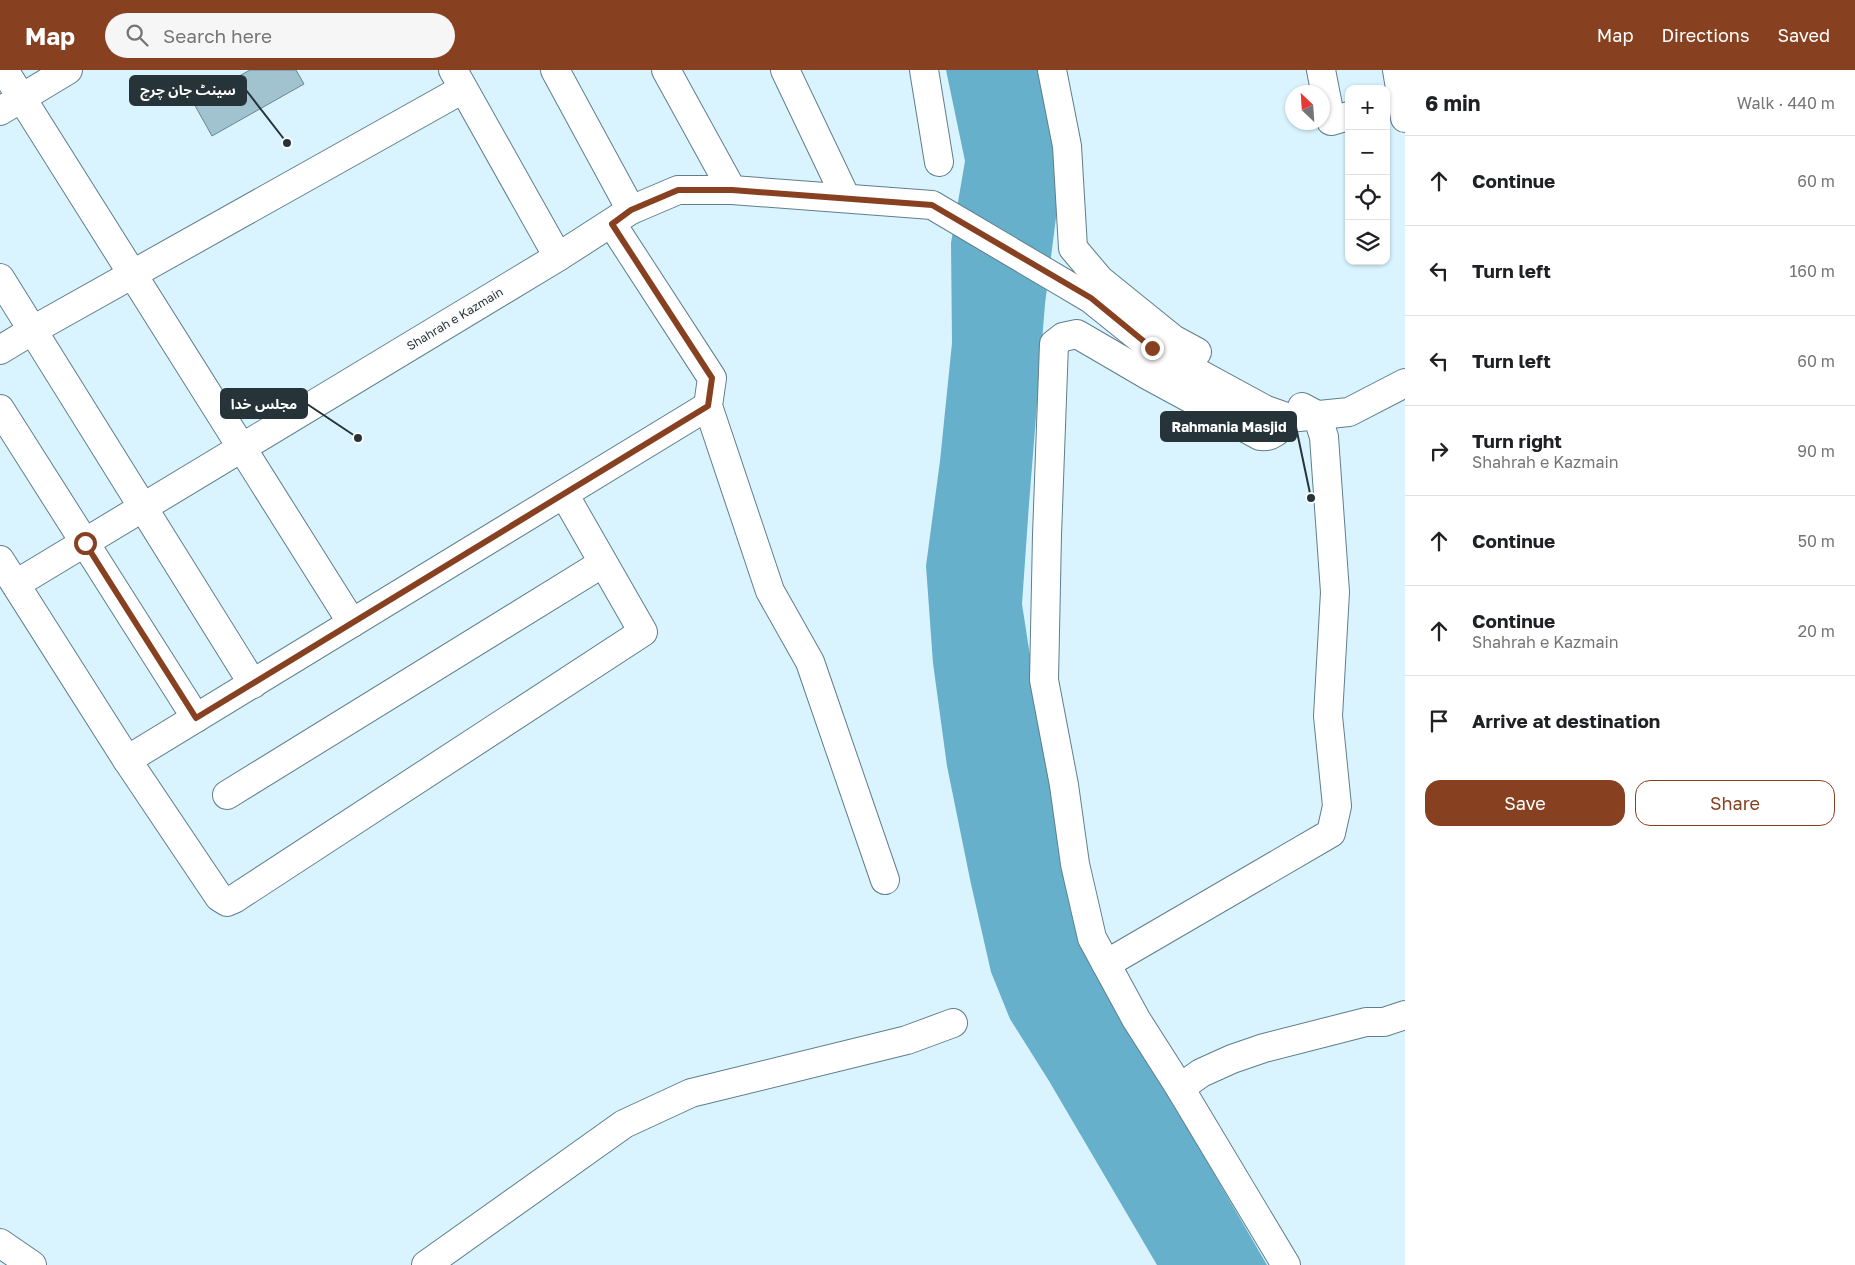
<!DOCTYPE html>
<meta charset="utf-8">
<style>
:root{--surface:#fff;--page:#f6f6f6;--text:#202124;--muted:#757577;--line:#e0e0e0;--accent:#884120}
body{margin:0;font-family:"Golos Text","Noto Sans Arabic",sans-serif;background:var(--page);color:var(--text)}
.controls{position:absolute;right:15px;top:15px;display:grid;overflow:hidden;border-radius:10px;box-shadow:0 1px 4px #0004}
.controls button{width:45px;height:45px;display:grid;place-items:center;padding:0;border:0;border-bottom:1px solid var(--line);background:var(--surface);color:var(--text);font:25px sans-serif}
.compass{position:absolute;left:1285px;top:15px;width:45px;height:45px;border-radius:50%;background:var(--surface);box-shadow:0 1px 4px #0004;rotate:335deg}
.stop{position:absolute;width:15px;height:15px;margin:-11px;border:4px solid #884120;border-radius:50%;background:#fff}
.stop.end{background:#884120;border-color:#fff;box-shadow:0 1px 5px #0008}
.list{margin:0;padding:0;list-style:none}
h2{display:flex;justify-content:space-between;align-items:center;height:65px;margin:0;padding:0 20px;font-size:21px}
h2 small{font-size:16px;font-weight:400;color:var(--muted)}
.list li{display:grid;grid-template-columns:32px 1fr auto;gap:15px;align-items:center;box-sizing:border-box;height:90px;padding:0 20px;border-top:1px solid var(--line)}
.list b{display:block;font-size:19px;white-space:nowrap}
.list p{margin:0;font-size:16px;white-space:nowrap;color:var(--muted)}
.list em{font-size:16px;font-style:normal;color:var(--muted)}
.actions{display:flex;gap:10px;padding:15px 20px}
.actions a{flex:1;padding:11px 0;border:1px solid var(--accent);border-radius:15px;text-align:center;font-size:18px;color:var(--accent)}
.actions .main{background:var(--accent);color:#fff}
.icon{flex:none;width:28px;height:28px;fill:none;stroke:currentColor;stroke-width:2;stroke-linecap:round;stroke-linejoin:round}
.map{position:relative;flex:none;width:1405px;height:1195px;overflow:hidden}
header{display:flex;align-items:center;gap:30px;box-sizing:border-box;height:70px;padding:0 25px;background:var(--accent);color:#fff}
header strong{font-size:24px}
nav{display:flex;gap:28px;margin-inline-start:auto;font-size:18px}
.search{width:350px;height:45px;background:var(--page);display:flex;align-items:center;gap:12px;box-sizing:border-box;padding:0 18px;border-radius:28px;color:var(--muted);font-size:19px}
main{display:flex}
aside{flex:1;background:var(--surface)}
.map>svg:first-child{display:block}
</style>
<header>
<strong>Map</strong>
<div class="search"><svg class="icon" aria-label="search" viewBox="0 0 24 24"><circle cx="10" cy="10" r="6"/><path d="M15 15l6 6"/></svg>Search here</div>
<nav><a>Map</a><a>Directions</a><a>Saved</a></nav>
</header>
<main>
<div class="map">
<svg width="1405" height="1195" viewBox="0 0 1405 1195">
<rect width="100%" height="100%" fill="#d9f4ff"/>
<polygon fill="#66b0cb" points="946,0 1039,0 1053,77 1057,140 1045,234 1029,434 1022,534 1058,767 1075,854 1111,933 1194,1069 1267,1195 1157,1195 1049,1011 1010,949 991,902 971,814 947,696 933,593 926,496 940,391 952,273 951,173 965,91"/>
<polygon fill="#a1c2cf" stroke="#688793" points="250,0 296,0 304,14 212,66 193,32"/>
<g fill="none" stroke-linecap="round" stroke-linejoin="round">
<g stroke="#5f7e8a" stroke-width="30">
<g id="minor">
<polyline points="4,0 352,553"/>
<polyline points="453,0 558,187"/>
<polyline points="555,0 631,140"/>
<polyline points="666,0 732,120"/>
<polyline points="785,0 846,128"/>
<polyline points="924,0 939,92"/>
<polyline points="1052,0 1067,76 1073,178 1100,210 1173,269 1197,282"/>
<polyline points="1321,0 1331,51 1349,46"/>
<polyline points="1397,0 1405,48"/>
<polyline points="0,41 68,0"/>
<polyline points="612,154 712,308 708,336 770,521 810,592 885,810"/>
<polyline points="0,208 253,614"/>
<polyline points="0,280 33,260 463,19"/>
<polyline points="0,339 196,648"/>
<polyline points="0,490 127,690 219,827 227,832 234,829 643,562 564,424"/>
<polyline points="16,514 558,187 631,140 678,120 732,120 932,135 1091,229 1152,278 1266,340 1289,348 1349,342 1405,313"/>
<polyline points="127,690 708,336"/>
<polyline points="227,725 603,493"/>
<polyline points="1106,894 1331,763 1337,736 1328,646 1335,522 1324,367 1317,345 1302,337"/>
<polyline points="1180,1018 1201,1003 1232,989 1264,978 1366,952 1384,952 1405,945"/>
<polyline points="0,1173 32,1195"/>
<polyline points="426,1195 624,1054 691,1023 907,970 953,953"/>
<path d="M1286 1195 1180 1018 1136 949 1092 868 1075 794 1064 715 1044 610 1047 465 1054 274 1063 267 1077 264 1149 306 1260 366C1274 368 1280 358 1289 348"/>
</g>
</g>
<use href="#minor" stroke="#fff" stroke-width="28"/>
</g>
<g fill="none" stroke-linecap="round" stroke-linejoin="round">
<polyline stroke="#884120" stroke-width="6" points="85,473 196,648 708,336 712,308 612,154 631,140 678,120 732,120 932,135 1091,228 1152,278"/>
</g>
<g text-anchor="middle" stroke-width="4" stroke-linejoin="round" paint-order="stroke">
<g font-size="12" fill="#263338" stroke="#fcfcfc">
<text transform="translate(455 249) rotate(-31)" y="4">Shahrah e Kazmain</text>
</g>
</g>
<path fill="none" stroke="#263338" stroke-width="2" d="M287 73L246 20M358 368L307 334M1311 428L1296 357"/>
<g fill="#263338" stroke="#fcfcfc" stroke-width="2">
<circle cx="287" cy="73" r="5"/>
<circle cx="358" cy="368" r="5"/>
<circle cx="1311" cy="428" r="5"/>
</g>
<g fill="#263338" stroke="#263338" stroke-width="2">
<rect x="130" y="6" width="116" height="29" rx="5"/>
<rect x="221" y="319" width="86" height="29" rx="5"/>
<rect x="1161" y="342" width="135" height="29" rx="5"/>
</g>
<g font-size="14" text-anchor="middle" font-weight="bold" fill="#fff">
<text x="188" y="25">سینٹ جان چرچ</text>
<text x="264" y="339">مجلس خدا</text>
<text x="1229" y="362">Rahmania Masjid</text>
</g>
</svg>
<div class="controls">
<button>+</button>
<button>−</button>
<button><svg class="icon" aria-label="locate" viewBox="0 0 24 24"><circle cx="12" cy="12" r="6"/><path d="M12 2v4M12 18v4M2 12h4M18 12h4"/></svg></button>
<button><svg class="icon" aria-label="layers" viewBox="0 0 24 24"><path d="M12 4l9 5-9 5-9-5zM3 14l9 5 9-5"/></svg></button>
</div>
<svg class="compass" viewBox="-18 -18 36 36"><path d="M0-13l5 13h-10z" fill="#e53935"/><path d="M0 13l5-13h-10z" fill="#757577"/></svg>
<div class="stop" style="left:85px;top:473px"></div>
<div class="stop end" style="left:1152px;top:278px"></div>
</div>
<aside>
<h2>6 min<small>Walk · 440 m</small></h2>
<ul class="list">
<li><svg class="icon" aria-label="ahead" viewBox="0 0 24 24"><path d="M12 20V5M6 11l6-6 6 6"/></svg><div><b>Continue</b></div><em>60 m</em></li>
<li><svg class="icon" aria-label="left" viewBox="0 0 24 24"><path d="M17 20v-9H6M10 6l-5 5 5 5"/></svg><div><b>Turn left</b></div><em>160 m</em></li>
<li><svg class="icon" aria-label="left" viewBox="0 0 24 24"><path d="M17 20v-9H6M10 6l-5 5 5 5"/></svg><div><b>Turn left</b></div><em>60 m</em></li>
<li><svg class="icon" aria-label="right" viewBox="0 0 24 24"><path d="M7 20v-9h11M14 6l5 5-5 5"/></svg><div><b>Turn right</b><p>Shahrah e Kazmain</p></div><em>90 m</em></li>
<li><svg class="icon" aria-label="ahead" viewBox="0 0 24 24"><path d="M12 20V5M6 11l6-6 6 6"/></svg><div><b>Continue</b></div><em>50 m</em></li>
<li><svg class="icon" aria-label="ahead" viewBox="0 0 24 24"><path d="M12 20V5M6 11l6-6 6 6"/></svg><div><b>Continue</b><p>Shahrah e Kazmain</p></div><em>20 m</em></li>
<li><svg class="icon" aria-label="arrive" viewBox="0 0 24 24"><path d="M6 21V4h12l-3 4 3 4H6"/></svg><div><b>Arrive at destination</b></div></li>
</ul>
<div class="actions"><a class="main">Save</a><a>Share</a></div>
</aside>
</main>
